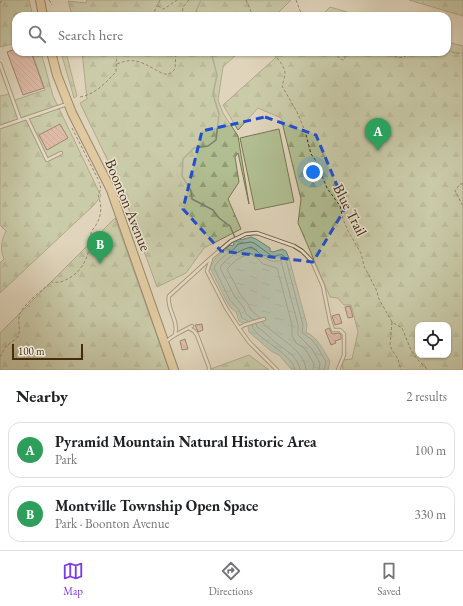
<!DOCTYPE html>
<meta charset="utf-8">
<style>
:root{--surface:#fff;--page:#f6f6f6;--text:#202124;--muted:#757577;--line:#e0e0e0;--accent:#7c3aed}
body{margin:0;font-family:"EB Garamond",serif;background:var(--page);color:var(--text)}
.controls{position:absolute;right:12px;bottom:12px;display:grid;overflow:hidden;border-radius:8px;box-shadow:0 1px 3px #0004}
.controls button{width:36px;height:36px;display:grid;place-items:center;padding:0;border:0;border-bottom:1px solid var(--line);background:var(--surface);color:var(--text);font:20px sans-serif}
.scale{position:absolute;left:12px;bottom:10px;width:71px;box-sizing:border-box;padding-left:4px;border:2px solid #442d0e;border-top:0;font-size:11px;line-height:14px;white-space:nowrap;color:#442d0e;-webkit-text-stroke:3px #ebe4d3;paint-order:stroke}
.you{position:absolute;left:313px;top:172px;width:14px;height:14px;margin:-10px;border:3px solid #fff;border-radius:50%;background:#1a73e8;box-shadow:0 0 0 6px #1a73e833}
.badge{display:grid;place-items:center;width:26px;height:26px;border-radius:50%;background:var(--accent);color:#fff;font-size:13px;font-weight:700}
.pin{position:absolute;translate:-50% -33px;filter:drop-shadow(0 1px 2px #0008)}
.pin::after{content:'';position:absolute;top:21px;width:14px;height:12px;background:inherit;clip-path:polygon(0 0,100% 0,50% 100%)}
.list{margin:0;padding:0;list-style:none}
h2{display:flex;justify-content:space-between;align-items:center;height:52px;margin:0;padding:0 16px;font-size:17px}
h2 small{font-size:13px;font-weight:400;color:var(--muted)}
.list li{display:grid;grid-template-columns:26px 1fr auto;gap:12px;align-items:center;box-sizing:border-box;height:56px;margin:0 8px 8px;padding:0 8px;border:1px solid var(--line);border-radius:12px}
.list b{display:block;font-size:15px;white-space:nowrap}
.list p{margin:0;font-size:13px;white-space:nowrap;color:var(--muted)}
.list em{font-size:13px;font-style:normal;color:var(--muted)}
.icon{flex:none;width:22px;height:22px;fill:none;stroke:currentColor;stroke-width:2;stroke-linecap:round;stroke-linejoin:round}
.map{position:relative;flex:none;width:463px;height:370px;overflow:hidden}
.search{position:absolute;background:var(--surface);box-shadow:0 1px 3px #0004;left:12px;right:12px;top:12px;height:44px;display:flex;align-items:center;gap:10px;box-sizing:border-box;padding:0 14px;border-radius:12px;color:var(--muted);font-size:15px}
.sheet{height:180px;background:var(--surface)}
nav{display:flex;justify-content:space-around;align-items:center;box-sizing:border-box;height:56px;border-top:1px solid var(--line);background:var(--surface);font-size:11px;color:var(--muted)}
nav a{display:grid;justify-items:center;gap:2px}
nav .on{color:var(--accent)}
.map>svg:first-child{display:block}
</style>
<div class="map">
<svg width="463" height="370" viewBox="0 0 463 370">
<defs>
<pattern id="forest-firs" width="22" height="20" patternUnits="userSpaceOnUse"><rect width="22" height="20" fill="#b0be92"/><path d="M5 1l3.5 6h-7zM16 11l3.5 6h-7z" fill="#919b76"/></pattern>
<pattern id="water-ripples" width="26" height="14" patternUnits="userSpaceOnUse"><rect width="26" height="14" fill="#94b9ac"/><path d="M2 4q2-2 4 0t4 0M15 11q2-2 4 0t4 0" fill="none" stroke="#7a978a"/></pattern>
<pattern id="building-back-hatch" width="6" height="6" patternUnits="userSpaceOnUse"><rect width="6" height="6" fill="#e19b92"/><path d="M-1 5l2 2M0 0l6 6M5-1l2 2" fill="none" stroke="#b87f76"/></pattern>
</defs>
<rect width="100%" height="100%" fill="#e0d5bc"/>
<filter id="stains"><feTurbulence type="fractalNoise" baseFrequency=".005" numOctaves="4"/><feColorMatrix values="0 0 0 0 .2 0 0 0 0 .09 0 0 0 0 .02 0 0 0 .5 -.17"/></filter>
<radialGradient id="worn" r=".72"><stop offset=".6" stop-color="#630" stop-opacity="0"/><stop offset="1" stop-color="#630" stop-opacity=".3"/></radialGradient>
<polygon fill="#b0be92" stroke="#7a7650" points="279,129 294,202 255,210 240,138"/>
<g fill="url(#forest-firs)" stroke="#7a7650" fill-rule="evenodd">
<polygon points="0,0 29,0 33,16 16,16 16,43 0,47"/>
<polygon points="87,0 291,0 275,16 75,16 72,15 68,1 86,3"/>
<polygon points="409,0 463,0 463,16"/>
<polygon points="330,7 361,16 321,16"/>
<path d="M447 42 463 46V370H343L342 360 352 359 358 332 351 305H344L338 298 330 297 298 223 301 199 281 118 258 108 238 130 223 105 282 52H447ZM418 325H448V355H418Z"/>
<path d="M32 52H41L53 96 101 196 94 205 0 293V263L4 259C0 249 1 241 6 231L0 225V96L9 94 12 101 45 90Z"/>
<polygon points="61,52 66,52 77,96 74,98"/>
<polygon points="82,52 239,52 223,67 218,100 223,113 238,136 249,204 238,153 235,157 239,182 228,199 241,229 204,248 186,273 157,287 121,188 80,103 87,99"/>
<polygon points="115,218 169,370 0,370 0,333"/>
<polygon points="249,355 269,370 208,370"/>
</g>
<path fill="url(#water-ripples)" stroke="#74816d" d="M251 237 256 239 270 248V251L273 252 282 249 286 251 289 258 307 325 306 332C318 338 323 350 330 361L328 370H292L279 355 271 351 249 332 248 326 239 321 236 312 231 308 227 302 210 268 215 259 230 245 233 246 234 244 233 242 239 238 241 240Z"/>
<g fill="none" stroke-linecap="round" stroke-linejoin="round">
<g stroke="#6c735d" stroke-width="1">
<polyline points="260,318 251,310 248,304 240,294 227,269 236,260 250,253 257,258 263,264 277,268 292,325 292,336 296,343 303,347 307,352 314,364 313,370"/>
<path d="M254 320 246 314 244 308 235 297 220 268C225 258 240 250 251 247 258 250 263 259 271 261 274 262 278 260 281 261L298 325V335L312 349 320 363 319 370"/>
<path d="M248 321 242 318 239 310 230 300 214 268C219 256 233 253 238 244L251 242 254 243 272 256C280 257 281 250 286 260L303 325 302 333 311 339 317 346 326 362 324 370"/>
<path d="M262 322C274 336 305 349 306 370"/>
<path d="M256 324 257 327C264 331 269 337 275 342 284 349 299 357 300 370"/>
<path d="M252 325C253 338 293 353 295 370"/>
</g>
<g stroke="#74816d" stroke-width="1.5">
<polyline points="201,16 196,11 201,0"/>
<polyline points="211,52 217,75 213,94 219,114 216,140 208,146 194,148 183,159 182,176 191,191 192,199 213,210 219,218 230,226 236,240"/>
</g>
</g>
<g fill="url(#building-back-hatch)" stroke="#442d0e">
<polygon points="16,49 16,52 31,52 44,88 23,95 7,52"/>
<polygon points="60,124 68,138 47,150 39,135"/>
<polygon points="350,306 353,317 348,318 345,307"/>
<polygon points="339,314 342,323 335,325 332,316"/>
<polygon points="202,324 203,330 198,332 195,325"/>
<polygon points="329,328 332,334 339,333 341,335 341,339 335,341 336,343 331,345 325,330"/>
<polygon points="185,339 188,349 182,350 180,341"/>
</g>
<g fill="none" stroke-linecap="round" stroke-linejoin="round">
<g stroke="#6b573a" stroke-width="4.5">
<g id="lane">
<polyline points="0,64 20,120"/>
<polyline points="27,118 47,160 61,153"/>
<polyline points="0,127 67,104"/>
<polyline points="211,259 207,271 226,308 239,328 249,342 277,370"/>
<polyline points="189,328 194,331 197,335 209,367 209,370"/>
<polyline points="239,328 244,325 264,319"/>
<path d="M175 335C179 319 166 309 169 296L212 257 231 241 246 234 257 233 294 246 302 251 312 261 323 286 330 321 333 330H340L344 334V355L338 370"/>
<polyline points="165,342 175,335 192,326"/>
</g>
</g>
<g stroke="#442d0e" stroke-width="10">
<g id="primary">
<polyline points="40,0 43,16"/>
<polyline points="51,52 57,75 72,113 111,190 174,370"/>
</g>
</g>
<g stroke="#442d0e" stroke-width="1" stroke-dasharray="3 2" stroke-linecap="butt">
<polyline points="49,0 52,5"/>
<polyline points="246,0 253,16"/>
<polyline points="296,0 302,16"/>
<polyline points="0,3 3,0"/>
<polyline points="158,6 164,9 177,0"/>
<polyline points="152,16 160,0"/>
<polyline points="182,16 183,7 189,0"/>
<polyline points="447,50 455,53 463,53"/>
<path d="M269 52C276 55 284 65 285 73 285 77 283 82 282 86L297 112 305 131 311 154 316 161 327 188 340 206 343 219 348 231 361 253 364 266 376 289 379 299 392 322 402 328 411 350 417 359 428 370"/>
<polyline points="334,52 340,59 344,60 347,52"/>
<polyline points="392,52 394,56 399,58 404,57 411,52"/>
<path d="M117 64C133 57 142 62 156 70 159 71 162 74 165 74 170 75 172 72 175 69L176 52"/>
<path d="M80 97C96 94 105 83 116 72L117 52"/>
<polyline points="72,128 98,179"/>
<polyline points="463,184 460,184 455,191 463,206"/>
<polyline points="392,322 390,345 392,350 398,359 401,370"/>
<path d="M0 357C3 352 4 347 9 344 12 341 16 340 18 336 21 330 18 323 19 317 20 306 43 290 51 282 54 282 60 283 63 281 77 276 86 264 89 249 91 244 90 238 91 233 92 230 94 228 96 225 102 215 102 206 98 195L101 189 99 182"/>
</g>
<use href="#lane" stroke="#ebe4d3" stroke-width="2.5"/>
<use href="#primary" stroke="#e0ba7e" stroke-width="8"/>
</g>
<path d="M0 0H463V370H0ZM265 117 316 135 346 207 313 262 221 251 183 209 202 131Z" fill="#e0d5bc" fill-opacity=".55" fill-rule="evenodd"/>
<path fill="none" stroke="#1d4ed8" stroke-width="3" stroke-dasharray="8 5" stroke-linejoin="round" d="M265 117 316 135 346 207 313 262 221 251 183 209 202 131Z"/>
<g text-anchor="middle" stroke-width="3" stroke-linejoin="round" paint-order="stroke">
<g font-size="15" fill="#442d0e" stroke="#ebe4d3">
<text transform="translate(128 205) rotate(68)" y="5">Boonton Avenue</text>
<text transform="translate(350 210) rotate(63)" y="5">Blue Trail</text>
</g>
</g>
<rect width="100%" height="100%" filter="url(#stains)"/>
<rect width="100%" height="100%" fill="url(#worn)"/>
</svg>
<div class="controls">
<button><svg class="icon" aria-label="locate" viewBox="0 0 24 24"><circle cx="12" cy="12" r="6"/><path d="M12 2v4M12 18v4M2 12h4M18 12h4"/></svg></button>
</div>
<div class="scale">100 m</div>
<div class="you"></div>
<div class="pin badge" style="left:378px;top:151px;background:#2e9e5b">A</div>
<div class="pin badge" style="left:100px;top:264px;background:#2e9e5b">B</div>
<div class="search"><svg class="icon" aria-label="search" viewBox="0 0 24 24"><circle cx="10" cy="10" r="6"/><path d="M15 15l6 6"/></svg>Search here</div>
</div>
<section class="sheet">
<h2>Nearby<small>2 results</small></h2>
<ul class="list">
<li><span class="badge" style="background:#2e9e5b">A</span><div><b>Pyramid Mountain Natural Historic Area</b><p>Park</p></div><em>100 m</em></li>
<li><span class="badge" style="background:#2e9e5b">B</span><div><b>Montville Township Open Space</b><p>Park · Boonton Avenue</p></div><em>330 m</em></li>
</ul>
</section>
<nav>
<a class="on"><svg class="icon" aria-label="map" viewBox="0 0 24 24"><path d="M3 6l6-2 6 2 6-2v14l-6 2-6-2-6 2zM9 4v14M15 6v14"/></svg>Map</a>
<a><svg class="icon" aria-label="directions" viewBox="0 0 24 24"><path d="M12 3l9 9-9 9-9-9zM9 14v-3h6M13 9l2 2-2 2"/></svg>Directions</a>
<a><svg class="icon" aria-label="saved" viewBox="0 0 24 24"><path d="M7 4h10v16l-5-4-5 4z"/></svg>Saved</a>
</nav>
